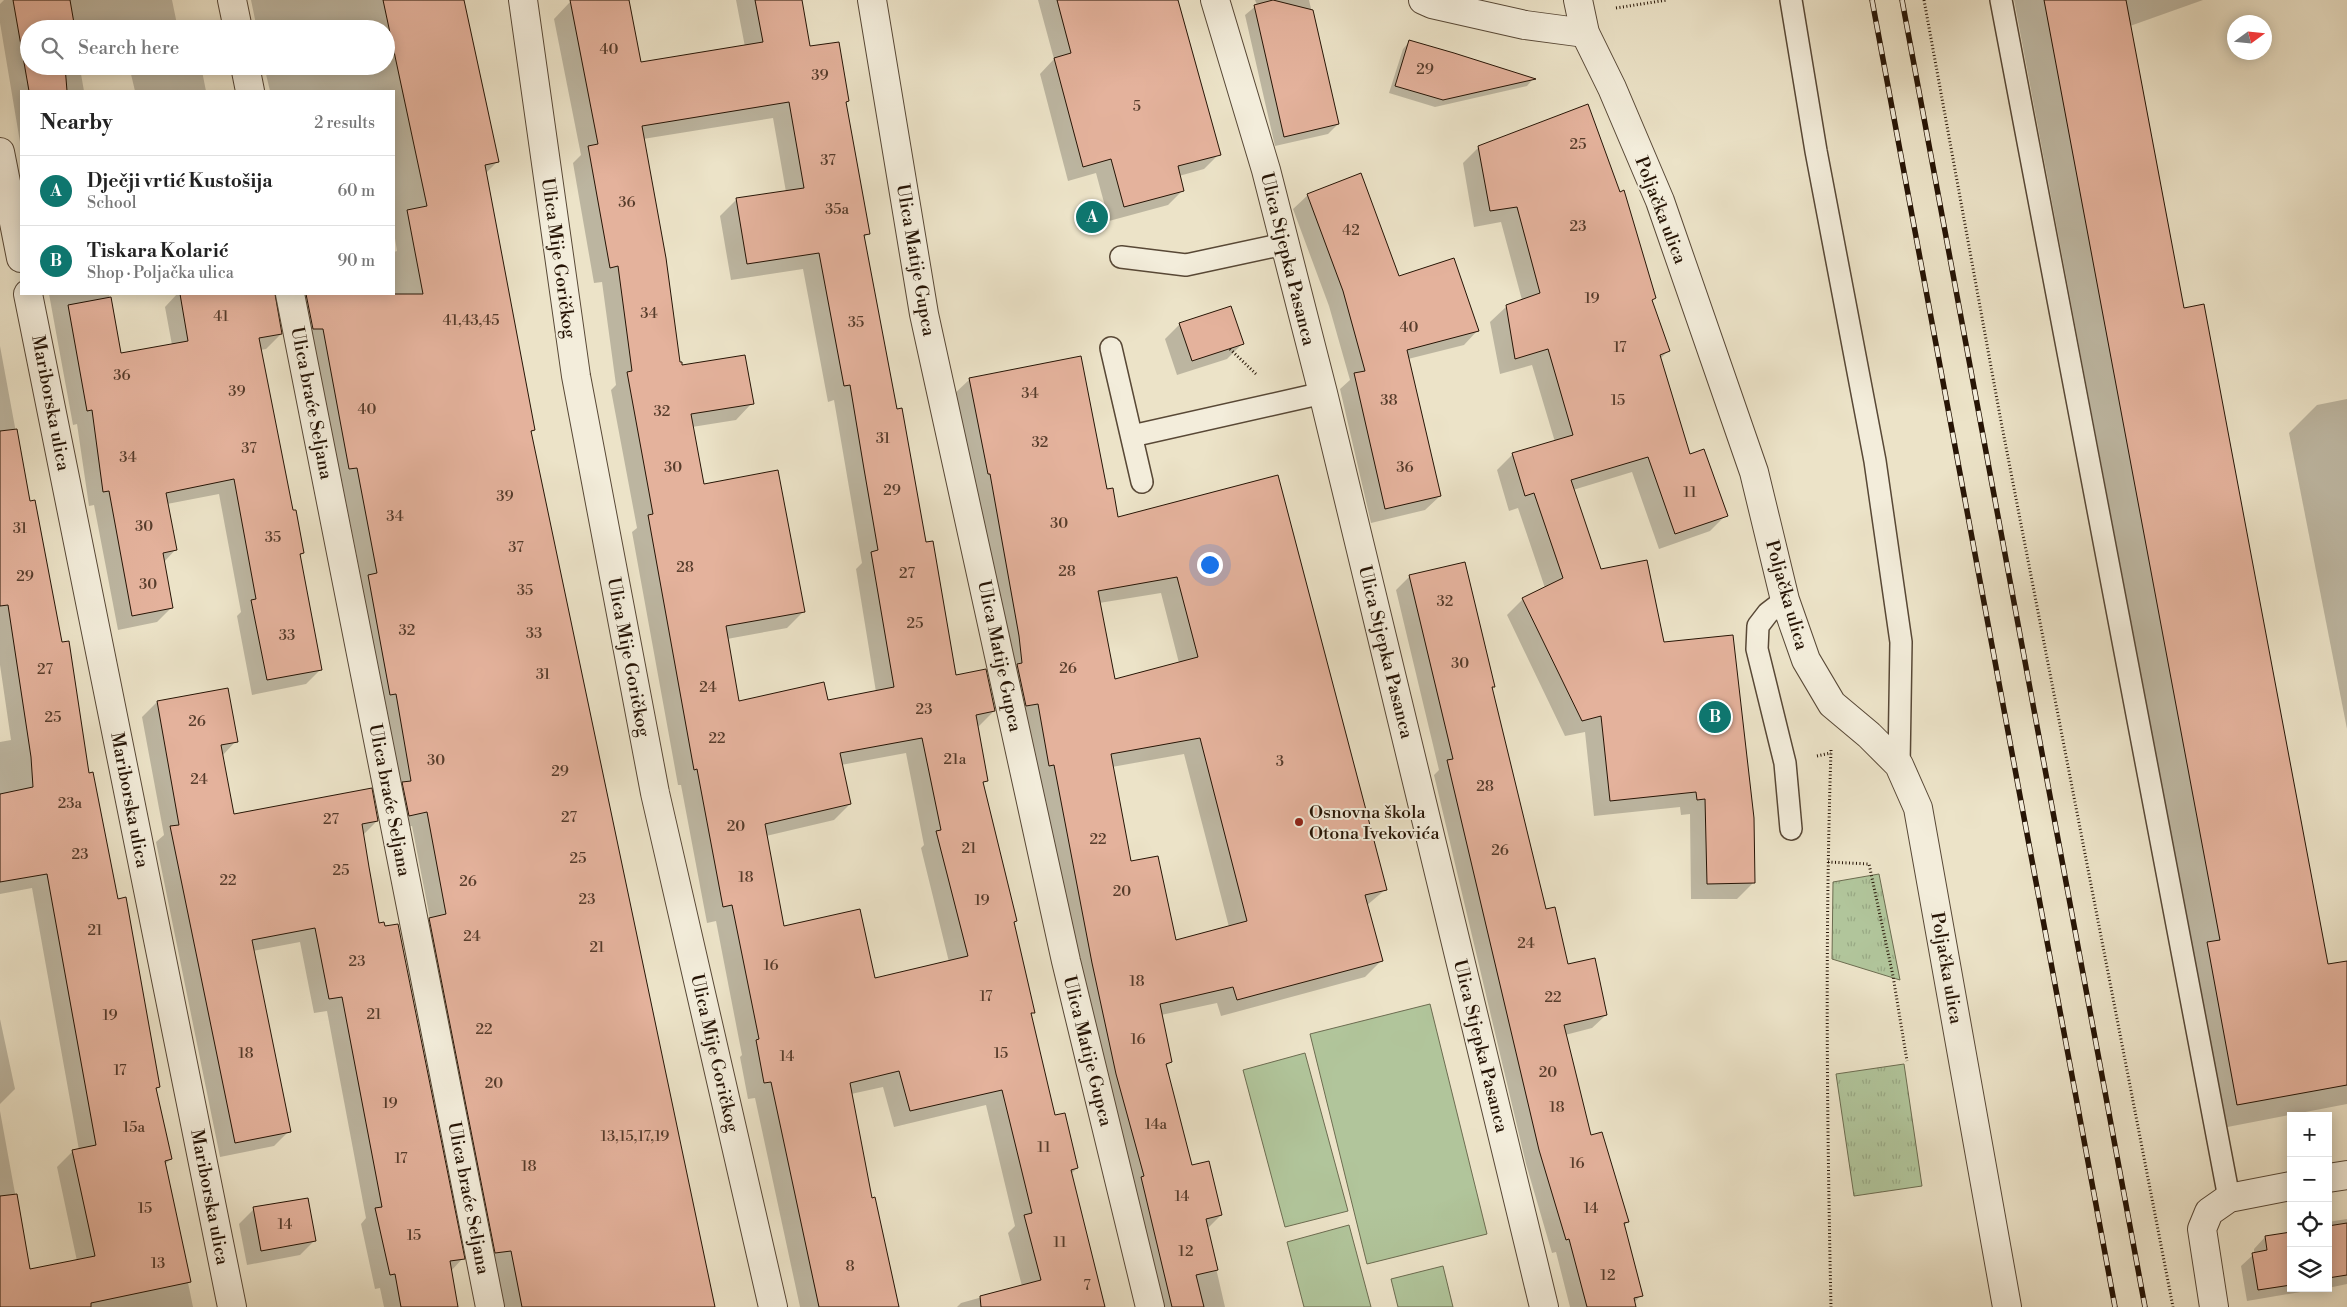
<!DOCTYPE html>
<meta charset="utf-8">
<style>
:root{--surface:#fff;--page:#f6f6f6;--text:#222;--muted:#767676;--line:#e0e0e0;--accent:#0f766e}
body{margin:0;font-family:"Libre Bodoni",serif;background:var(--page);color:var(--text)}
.controls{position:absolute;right:15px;bottom:15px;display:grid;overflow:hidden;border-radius:0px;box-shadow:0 2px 12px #0003}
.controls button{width:45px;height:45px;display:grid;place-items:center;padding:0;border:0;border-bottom:1px solid var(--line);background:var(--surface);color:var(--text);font:25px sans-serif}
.compass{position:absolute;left:2227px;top:15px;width:45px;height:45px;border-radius:50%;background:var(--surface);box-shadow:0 2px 12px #0003;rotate:75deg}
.you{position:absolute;left:1209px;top:564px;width:18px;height:18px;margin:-12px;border:4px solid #fff;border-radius:50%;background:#1a73e8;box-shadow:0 0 0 8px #1a73e833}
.badge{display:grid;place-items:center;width:32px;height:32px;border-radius:50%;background:var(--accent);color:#fff;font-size:16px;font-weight:700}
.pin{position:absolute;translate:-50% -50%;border:2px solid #fff;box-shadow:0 1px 5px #0006}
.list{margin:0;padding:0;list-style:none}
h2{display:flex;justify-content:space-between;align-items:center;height:65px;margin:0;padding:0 20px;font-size:21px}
h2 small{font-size:16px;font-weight:400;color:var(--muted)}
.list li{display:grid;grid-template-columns:32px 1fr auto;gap:15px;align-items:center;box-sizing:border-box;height:70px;padding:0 20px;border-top:1px solid var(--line)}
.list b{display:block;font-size:19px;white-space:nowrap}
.list p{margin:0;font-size:16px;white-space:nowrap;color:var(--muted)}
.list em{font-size:16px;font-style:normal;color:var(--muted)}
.icon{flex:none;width:28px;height:28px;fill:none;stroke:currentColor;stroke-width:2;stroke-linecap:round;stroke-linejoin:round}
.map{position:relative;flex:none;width:2347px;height:1307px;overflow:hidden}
.search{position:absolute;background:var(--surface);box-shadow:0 2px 12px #0003;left:20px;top:20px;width:375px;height:55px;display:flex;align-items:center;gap:12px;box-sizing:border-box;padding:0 18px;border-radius:28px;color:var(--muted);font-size:19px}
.panel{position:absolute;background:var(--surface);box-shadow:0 2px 12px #0003;left:20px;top:90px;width:375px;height:205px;border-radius:0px}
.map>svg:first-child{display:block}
</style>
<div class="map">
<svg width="2347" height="1307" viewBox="0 0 2347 1307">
<defs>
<pattern id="grass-tufts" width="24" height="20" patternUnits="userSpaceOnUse" patternTransform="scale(1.25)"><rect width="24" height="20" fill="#b1c59b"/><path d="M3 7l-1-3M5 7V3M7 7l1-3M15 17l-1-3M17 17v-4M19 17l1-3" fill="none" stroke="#98a884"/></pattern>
</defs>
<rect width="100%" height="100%" fill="#ece3c8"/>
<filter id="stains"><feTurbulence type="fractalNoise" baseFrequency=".004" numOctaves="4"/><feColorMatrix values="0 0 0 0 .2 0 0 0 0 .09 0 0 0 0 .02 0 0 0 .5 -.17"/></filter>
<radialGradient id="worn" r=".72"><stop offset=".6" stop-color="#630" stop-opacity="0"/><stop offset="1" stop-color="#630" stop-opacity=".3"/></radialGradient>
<g fill="url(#grass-tufts)" stroke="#6c6c50">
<polygon points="1879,874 1900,980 1832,959 1833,882"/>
<polygon points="1904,1064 1922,1186 1854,1196 1836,1074"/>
</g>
<g fill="#b1c59b" stroke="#6c6c50">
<polygon points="1430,1004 1487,1234 1367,1264 1310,1034"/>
<polygon points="1305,1053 1348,1211 1285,1227 1243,1070"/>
<polygon points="1349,1225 1371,1307 1304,1307 1287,1242"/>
<polygon points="1443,1266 1453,1307 1398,1307 1391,1279"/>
</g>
<g fill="#0003" fill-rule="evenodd">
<polygon points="4,0 172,0 178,29 29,29 29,66 117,66 81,74 84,91 21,91 21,148 0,23 0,4"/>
<polygon points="251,0 463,0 497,162 485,174 534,430 530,433 713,1307 504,1307 496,1265 481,1268 415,934 430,919 412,826 394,830 354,591 362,583 342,482 335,483 280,294 394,294 394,252 397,251 394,232 394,91 270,91 264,66 386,66 386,29 257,29"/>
<path d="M583 0H627L640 64 745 47 736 0H801L809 48 848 101 845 104 868 233 863 239 896 410 955 677 994 711 977 728 986 780 982 784 1016 921 1013 923 1033 1012 1031 1015 1054 1117 1077 1168 1071 1174 1105 1307H957L961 1303 1022 1286 1008 1233 1015 1226 986 1105 894 1127 883 1087 851 1094 871 1200 897 1307H800L755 1098 748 1099 740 1057 742 1055 716 921 707 923 681 785H678L632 532 637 528 611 390 616 385 602 282 594 283 573 163 581 155 554 19 570 2ZM773 118 786 192 737 199 720 216 731 280 803 269 828 402 834 400 862 563 856 569 876 692 827 701 738 703 727 639 787 628 803 612 703 486 692 427 736 420 752 403 679 364 643 139ZM906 753 924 845 921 848 949 962 874 979 783 927 766 836 834 820 850 804 841 765Z"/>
<polygon points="1038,0 1177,0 1219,154 1204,169 1179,176 1183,190 1168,205 1109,221 1096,173 1068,181 1040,74 1054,59"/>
<polygon points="1255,0 1309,0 1338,124 1328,134 1275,146 1245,15 1257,5"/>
<polygon points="2014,0 2203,0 2130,26 2183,310 2327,966 2347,962 2347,1104 2212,1130 2194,957"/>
<polygon points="1410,41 1533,79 1527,86 1435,107 1389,93 1403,49"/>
<polygon points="129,66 201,66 206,91 135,91"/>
<polygon points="1479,147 1654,298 1651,301 1668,351 1660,359 1689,456 1726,515 1710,531 1659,549 1632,472 1573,490 1600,570 1663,644 1753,883 1737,899 1691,899 1690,814 1681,815 1680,807 1594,816 1585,732 1565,736 1507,615 1523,599 1545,588 1518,508 1509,511 1497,470 1513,454 1555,442 1532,365 1500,374 1490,322 1507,306 1522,300 1501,222 1474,227 1463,163"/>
<polygon points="1308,195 1399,278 1478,330 1464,345 1408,359 1440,496 1425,510 1371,523 1340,389 1350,380 1329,306 1293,209"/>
<polygon points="49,294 109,294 120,355 172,345 165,307 177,294 274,294 281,334 266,349 260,350 292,512 303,553 299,557 320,670 306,684 252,695 237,616 241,612 219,494 167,504 176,549 164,562 172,607 157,622 118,630 94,505 89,506 77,424 73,425"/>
<polygon points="1180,324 1242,344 1227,359 1177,375 1165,339"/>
<polygon points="0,346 29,503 159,1087 155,1090 171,1159 164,1165 193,1307 0,1307 0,1111 29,1270 77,1261 57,1167 73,1151 79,1150 32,888 0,894 0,742 11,740 0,665"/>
<path d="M970 379 1106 491 1117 519 1277 477 1386 889 1366 906 1381 961 1365 977 1221 1016 1217 1003 1161 1015 1171 1062 1165 1067 1191 1166 1221 1215 1207 1229 1225 1307H1152L953 395ZM1161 593 1179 663 1114 680 1099 603ZM1184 754 1229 927 1175 942 1130 863 1112 767Z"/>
<polygon points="2347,399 2347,729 2289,433 2317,405"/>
<polygon points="1410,576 1494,686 1491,689 1545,910 1567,965 1606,1015 1592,1028 1565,1035 1590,1136 1628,1221 1624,1226 1641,1295 1634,1303 1635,1307 1570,1307 1556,1252 1552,1253 1526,1164 1434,775 1439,770 1396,590"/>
<polygon points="227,690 236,741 222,756 233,816 377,821 363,835 378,925 463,1258 451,1271 457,1307 384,1307 380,1288 375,1289 361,1224 366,1218 327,1011 314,1013 300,942 253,951 289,1131 274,1146 220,1157 156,842 164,835 142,717 157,702"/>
<polygon points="0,1019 15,1089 0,1104"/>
<polygon points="254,1209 315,1240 300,1255 247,1265 239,1224"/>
<polygon points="2347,1219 2347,1284 2328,1288 2328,1222"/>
<polygon points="2291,1233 2291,1288 2324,1288 2247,1301 2241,1266 2254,1254 2254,1249 2265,1237"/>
</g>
<g fill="#e4b29c" stroke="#261405" fill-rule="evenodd">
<polygon points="13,0 70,0 75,29 29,29 29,66 65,66 67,91 29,91"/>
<polygon points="383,0 464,0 499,162 485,165 535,430 531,431 715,1307 522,1307 511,1251 495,1253 429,918 446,914 427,812 409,816 402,782 411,781 396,694 390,695 368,575 377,573 357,468 349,469 323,329 313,329 306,294 423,294 407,210 427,206"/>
<path d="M570 0H629L641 62 763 42 755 0H802L810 46 839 42 849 101 846 102 870 234 864 235 897 409 902 408 926 542 933 541 956 675 986 669 995 711 976 715 988 781 983 782 1017 921 1014 922 1035 1013H1031L1055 1115 1065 1113 1078 1168 1071 1170 1105 1307H981L980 1296 1041 1280 1024 1215 1032 1213 1002 1090 910 1111 899 1071 850 1083 872 1198 875 1197 899 1307H819L771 1082 764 1083 756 1040 759 1039 732 905 723 907 697 769 694 770 648 515 653 514 627 372 632 371 618 266 610 268 588 146 598 144ZM789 102 804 188 736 198 747 264 819 253 844 386 850 385 864 469 878 550 871 552 894 687 828 700 824 682 739 701 726 626 805 612 778 470 704 484 691 414 754 404 745 355 682 365V362H680L666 258 642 126ZM922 738 941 830 936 831 968 956 875 978 860 909 784 926 765 824 851 804 840 753Z"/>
<polygon points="1057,0 1178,0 1221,155 1178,166 1184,191 1124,207 1111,159 1083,167 1054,58 1071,53"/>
<polygon points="1273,0 1313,10 1339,124 1284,137 1254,5"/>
<polygon points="2044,0 2126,0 2184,308 2204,304 2328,964 2347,961 2347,1085 2237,1105 2207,942 2220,940"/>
<polygon points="1409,40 1454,53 1536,79 1443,100 1395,86"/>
<polygon points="1588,104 1620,192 1624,190 1656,298 1652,300 1670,351 1660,355 1690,454 1704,449 1728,516 1675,534 1648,457 1571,480 1601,569 1647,560 1664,642 1733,635 1754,818 1755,883 1707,884 1705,799 1697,800 1696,792 1610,801 1601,716 1582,721 1522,598 1563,578 1534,493 1525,496 1512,453 1573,435 1548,349 1515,359 1506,305 1540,293 1517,207 1490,211 1478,146"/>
<polygon points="1361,173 1399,276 1454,258 1479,331 1407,350 1441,496 1385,509 1354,373 1365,371 1343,291 1307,194"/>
<polygon points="180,294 275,294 282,334 259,338 293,510 296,510 304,553 300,554 322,670 267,680 251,600 256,599 234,479 166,493 177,550 163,553 173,608 132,616 109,491 103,492 92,410 87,411 68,305 111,297 121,353 188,341"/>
<polygon points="1231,306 1244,344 1192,361 1179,323"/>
<path d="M1081 356 1107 489 1113 488 1118 517 1278 475 1387 890 1365 895 1383 961 1237 1000 1233 987 1160 1004 1172 1062 1166 1064 1192 1165 1209 1161 1222 1215 1206 1219 1218 1270 1196 1275 1204 1307H1172L1141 1177 1144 1176 1116 1074 1092 963 1054 765 1049 766 1038 704 1026 706 1017 664 1022 663 1019 636 990 474H988L969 378ZM1177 577 1198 657 1115 679 1098 591ZM1200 738 1247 921 1176 940 1158 856 1131 861 1111 754Z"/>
<polygon points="17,429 30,501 35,500 62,642 69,641 89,773 93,772 118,899 126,897 160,1087 156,1088 172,1159 165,1161 191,1282 91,1303 91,1307 0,1307 0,1196 17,1194 30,1269 95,1256 72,1150 96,1145 47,874 0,882 0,794 33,787 31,757 8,605 0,606 0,431"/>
<polygon points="1465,562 1495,687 1492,687 1546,909 1555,907 1568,964 1595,958 1607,1015 1564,1025 1591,1135 1602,1132 1629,1222 1624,1223 1643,1296 1634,1298 1636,1307 1587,1307 1569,1239 1566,1240 1539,1150 1447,760 1453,759 1409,575"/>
<polygon points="228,688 238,742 221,745 234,814 372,788 378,821 362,824 369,867 379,923 384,922 385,926 398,924 465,1259 450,1261 458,1307 401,1307 395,1274 390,1275 375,1208 382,1207 342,997 329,999 315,928 252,940 291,1132 235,1143 170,826 179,825 157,701"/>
<polygon points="308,1198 316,1241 261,1251 253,1207"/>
<polygon points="2347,1223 2347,1275 2328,1278 2328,1226"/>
<polygon points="2291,1232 2291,1285 2258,1290 2252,1253 2267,1250 2265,1236"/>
</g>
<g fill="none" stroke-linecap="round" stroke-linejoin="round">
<g stroke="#584836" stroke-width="24">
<g id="lane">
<polyline points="1791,0 1816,151 1875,461 1901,642 1899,765"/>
<polyline points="2001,0 2229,1198"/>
<polyline points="1121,257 1186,265 1284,244"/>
<polyline points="1111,348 1142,482"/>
<polyline points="1132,436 1323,393"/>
<polyline points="1785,600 1768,613 1758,626 1757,649 1785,763 1791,829"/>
</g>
</g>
<g stroke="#584836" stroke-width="30">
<g id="street">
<polyline points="232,0 238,29"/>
<polyline points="523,0 576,376 655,793 773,1307"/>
<polyline points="872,0 924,314 1066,961 1150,1307"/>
<polyline points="1215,0 1266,170 1323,393 1544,1307"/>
<polyline points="1423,0 1432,4 1525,25 1585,33"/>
<polyline points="1578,0 1585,33 1612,88 1660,201 1754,472 1785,600 1806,660 1832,704 1869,735 1899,765 1918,808 2007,1307"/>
<polyline points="245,66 250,91"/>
<polyline points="0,152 21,258"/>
<polyline points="28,294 232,1307"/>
<polyline points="290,294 490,1307"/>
<polyline points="2328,1178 2347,1175"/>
<polyline points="2214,1307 2202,1229 2209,1212 2229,1198 2291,1186"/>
</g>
</g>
<g stroke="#261405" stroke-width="3" stroke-dasharray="1 2.5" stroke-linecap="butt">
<polyline points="1924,0 2000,416 2173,1307"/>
<polyline points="1616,8 1667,0"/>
<polyline points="1230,349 1256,374"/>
<path d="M1831 750C1825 936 1827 1121 1831 1307"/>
<polyline points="1817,756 1831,753"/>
<polyline points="1828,862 1869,864 1893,976 1907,1061"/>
</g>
<use href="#lane" stroke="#f3eddb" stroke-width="21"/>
<use href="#street" stroke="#f3eddb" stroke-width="28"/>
<g stroke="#261405" stroke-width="5.5">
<g id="rail">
<polyline points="1872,0 2115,1307"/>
<polyline points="1902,0 2145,1307"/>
</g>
</g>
<use href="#rail" stroke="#f3eddb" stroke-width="4" stroke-dasharray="11" stroke-linecap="butt"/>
</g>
<circle fill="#8f2418" stroke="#f3eddb" stroke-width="2" cx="1299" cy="822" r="5"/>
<g text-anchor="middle" stroke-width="4" stroke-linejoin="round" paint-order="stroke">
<g font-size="15" fill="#563c2b">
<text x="609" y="54">40</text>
<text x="1425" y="74">29</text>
<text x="820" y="80">39</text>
<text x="1137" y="111">5</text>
<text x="1578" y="149">25</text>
<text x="828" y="165">37</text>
<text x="627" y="207">36</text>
<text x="837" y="214">35a</text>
<text x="1578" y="231">23</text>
<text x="1351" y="235">42</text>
<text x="1592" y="303">19</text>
<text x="649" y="318">34</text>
<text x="221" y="321">41</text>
<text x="471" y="325">41,43,45</text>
<text x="856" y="327">35</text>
<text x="1409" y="332">40</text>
<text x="1620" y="352">17</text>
<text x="122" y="380">36</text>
<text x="237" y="396">39</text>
<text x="1030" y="398">34</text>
<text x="1389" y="405">38</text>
<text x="1618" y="405">15</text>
<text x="367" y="414">40</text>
<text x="662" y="416">32</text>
<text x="883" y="443">31</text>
<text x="1040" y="447">32</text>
<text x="249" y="453">37</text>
<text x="128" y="462">34</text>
<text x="673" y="472">30</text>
<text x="1405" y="472">36</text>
<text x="892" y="495">29</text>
<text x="1690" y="497">11</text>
<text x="505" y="501">39</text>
<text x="395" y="521">34</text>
<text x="1059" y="528">30</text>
<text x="144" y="531">30</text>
<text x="20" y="533">31</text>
<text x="273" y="542">35</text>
<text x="516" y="552">37</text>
<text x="685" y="572">28</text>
<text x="1067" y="576">28</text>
<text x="907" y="578">27</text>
<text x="25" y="581">29</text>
<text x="148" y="589">30</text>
<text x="525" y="595">35</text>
<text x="1445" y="606">32</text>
<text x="915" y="628">25</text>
<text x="407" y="635">32</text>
<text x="534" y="638">33</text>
<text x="287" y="640">33</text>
<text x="1460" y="668">30</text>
<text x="1068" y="673">26</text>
<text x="45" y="674">27</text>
<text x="543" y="679">31</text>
<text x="708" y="692">24</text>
<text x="924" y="714">23</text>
<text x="53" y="722">25</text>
<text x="197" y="726">26</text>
<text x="717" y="743">22</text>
<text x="955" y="764">21a</text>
<text x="436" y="765">30</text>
<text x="1280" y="766">3</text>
<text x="560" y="776">29</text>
<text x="199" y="784">24</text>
<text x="1485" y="791">28</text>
<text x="70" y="808">23a</text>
<text x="569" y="822">27</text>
<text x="331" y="824">27</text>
<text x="736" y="831">20</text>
<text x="1098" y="844">22</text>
<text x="969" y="853">21</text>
<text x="1500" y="855">26</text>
<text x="80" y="859">23</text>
<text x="578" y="863">25</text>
<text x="341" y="875">25</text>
<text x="746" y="882">18</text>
<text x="228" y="885">22</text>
<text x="468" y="886">26</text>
<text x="1122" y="896">20</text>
<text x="587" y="904">23</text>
<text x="982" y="905">19</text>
<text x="95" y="935">21</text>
<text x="472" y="941">24</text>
<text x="1526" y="948">24</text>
<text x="597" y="952">21</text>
<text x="357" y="966">23</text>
<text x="771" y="970">16</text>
<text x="1137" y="986">18</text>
<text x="986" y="1001">17</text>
<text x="1553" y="1002">22</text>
<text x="374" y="1019">21</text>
<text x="110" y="1020">19</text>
<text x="484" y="1034">22</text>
<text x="1138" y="1044">16</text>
<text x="246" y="1058">18</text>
<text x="1001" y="1058">15</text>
<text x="787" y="1061">14</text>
<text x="120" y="1075">17</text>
<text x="1548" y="1077">20</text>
<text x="494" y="1088">20</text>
<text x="390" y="1108">19</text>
<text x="1557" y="1112">18</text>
<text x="1156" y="1129">14a</text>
<text x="134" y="1132">15a</text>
<text x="635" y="1141">13,15,17,19</text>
<text x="1044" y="1152">11</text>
<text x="401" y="1163">17</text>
<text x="1577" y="1168">16</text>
<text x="529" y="1171">18</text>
<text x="1182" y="1201">14</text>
<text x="145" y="1213">15</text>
<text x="1591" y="1213">14</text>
<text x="285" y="1229">14</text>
<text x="414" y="1240">15</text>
<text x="1060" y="1247">11</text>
<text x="1186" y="1256">12</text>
<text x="158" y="1268">13</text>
<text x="850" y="1271">8</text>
<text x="1608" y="1280">12</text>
<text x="1087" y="1290">7</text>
</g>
<g font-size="18" fill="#261405" stroke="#f3eddb">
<text transform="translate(1661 210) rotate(69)" y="6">Poljačka ulica</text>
<text transform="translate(559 258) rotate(82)" y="6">Ulica Mije Goričkog</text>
<text transform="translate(1288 259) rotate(76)" y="6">Ulica Stjepka Pasanca</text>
<text transform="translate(916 260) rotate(80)" y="6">Ulica Matije Gupca</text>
<text transform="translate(51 403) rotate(79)" y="6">Mariborska ulica</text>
<text transform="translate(312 403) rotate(79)" y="6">Ulica braće Seljana</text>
<text transform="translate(1787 595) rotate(74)" y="6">Poljačka ulica</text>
<text transform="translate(1386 652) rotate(76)" y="6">Ulica Stjepka Pasanca</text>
<text transform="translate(1000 656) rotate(78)" y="6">Ulica Matije Gupca</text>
<text transform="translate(629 657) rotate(79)" y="6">Ulica Mije Goričkog</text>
<text transform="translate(130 800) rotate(79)" y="6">Mariborska ulica</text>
<text transform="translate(390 800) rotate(79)" y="6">Ulica braće Seljana</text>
<text transform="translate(1947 968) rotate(80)" y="6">Poljačka ulica</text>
<text transform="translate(1481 1046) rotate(76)" y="6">Ulica Stjepka Pasanca</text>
<text transform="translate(1088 1051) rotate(76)" y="6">Ulica Matije Gupca</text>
<text transform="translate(715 1053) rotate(77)" y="6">Ulica Mije Goričkog</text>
<text transform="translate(210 1197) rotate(79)" y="6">Mariborska ulica</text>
<text transform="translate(469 1198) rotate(79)" y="6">Ulica braće Seljana</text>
</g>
<g font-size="18" fill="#261405" stroke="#f3eddb" text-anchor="start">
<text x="1309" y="818">Osnovna škola<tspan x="1309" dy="21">Otona Ivekovića</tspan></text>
</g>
</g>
<rect width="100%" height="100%" filter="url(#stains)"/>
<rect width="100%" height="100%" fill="url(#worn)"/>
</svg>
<div class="controls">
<button>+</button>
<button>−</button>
<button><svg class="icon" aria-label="locate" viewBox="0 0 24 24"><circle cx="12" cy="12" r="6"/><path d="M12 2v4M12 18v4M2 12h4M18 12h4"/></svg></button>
<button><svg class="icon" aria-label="layers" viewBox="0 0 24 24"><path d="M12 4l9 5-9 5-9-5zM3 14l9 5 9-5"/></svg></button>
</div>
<svg class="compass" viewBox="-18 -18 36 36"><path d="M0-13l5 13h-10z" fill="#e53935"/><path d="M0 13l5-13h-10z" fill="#767676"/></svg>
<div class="you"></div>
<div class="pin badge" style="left:1092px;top:217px">A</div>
<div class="pin badge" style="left:1715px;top:717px">B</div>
<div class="search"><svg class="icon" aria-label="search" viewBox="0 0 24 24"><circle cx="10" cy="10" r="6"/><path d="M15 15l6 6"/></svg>Search here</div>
<section class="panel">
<h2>Nearby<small>2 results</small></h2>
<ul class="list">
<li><span class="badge">A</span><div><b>Dječji vrtić Kustošija</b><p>School</p></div><em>60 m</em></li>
<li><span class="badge">B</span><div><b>Tiskara Kolarić</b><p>Shop · Poljačka ulica</p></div><em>90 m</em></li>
</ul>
</section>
</div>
